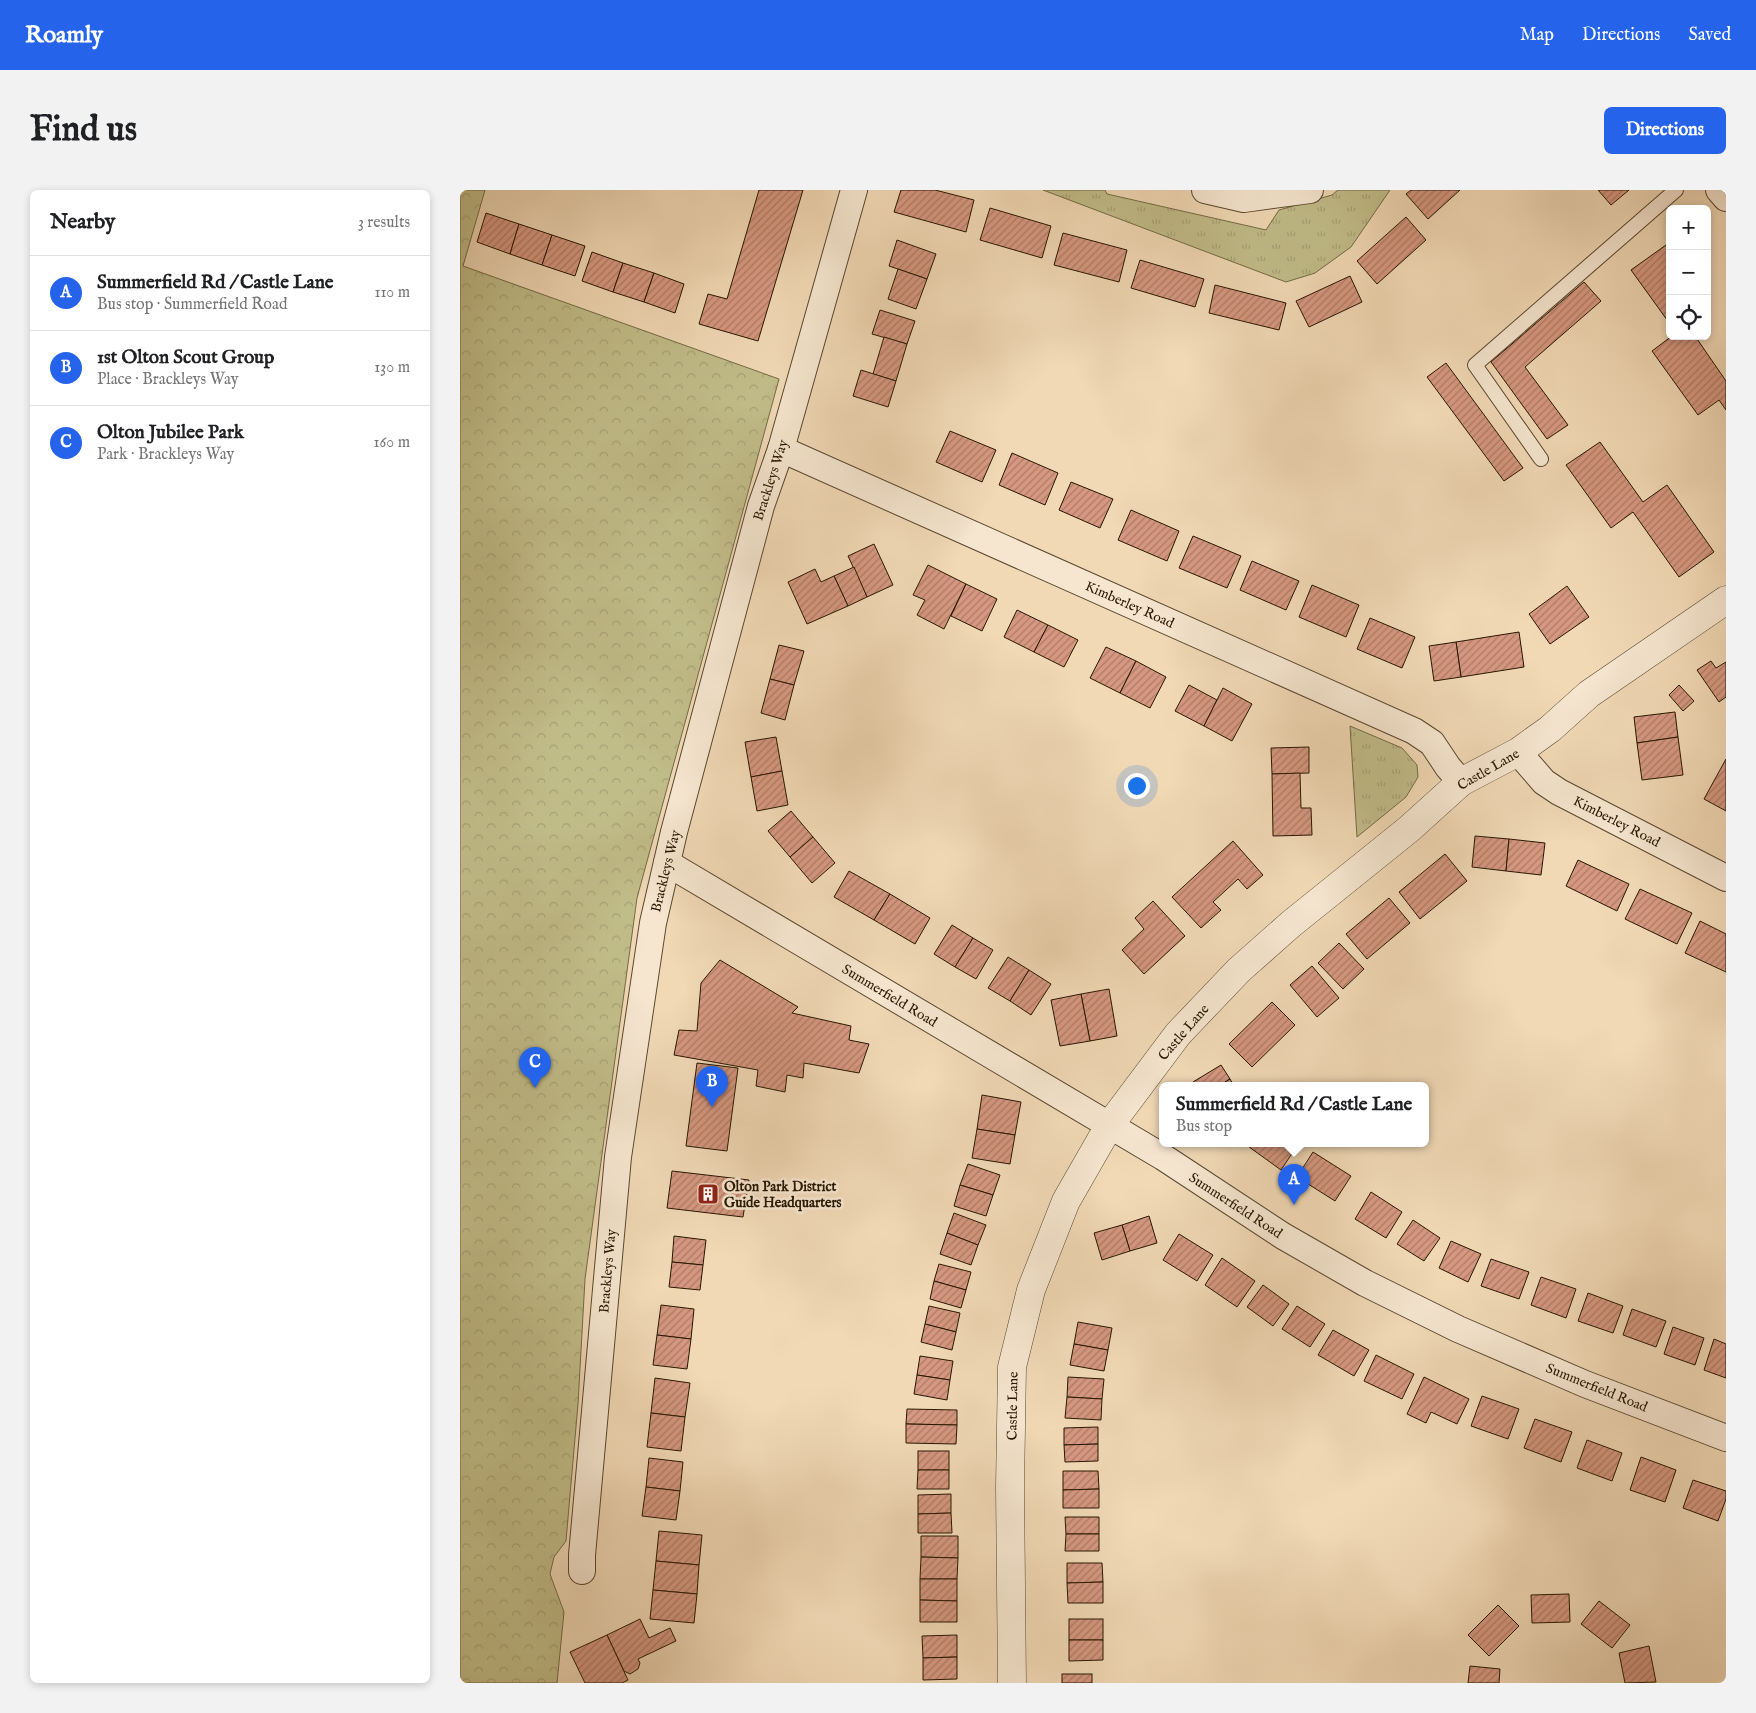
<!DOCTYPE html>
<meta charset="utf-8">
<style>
:root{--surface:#fff;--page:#f2f2f2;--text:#202124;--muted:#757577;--line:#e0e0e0;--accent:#2563eb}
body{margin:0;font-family:"IM FELL English",serif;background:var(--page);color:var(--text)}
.controls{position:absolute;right:15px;top:15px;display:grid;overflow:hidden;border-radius:8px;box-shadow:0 2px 8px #0003}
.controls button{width:45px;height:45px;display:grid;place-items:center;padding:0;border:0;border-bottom:1px solid var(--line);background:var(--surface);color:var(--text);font:25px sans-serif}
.you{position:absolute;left:676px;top:595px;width:18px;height:18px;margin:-12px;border:4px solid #fff;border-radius:50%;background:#1a73e8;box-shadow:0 0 0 8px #1a73e833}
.badge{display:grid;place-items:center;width:32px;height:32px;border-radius:50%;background:var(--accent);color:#fff;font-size:16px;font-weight:700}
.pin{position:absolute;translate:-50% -41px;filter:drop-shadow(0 1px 2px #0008)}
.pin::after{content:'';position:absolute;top:26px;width:18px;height:15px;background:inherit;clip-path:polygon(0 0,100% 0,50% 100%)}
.popup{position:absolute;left:699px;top:892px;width:270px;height:65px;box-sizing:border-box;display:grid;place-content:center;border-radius:8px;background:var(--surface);filter:drop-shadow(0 1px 4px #0005);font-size:16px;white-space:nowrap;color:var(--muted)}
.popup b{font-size:19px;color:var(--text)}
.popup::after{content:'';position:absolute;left:50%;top:100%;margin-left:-10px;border:10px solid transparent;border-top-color:var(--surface)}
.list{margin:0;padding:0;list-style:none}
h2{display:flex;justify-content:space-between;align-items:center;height:65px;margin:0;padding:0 20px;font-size:21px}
h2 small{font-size:16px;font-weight:400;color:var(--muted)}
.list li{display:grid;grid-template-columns:32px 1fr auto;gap:15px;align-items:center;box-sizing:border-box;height:75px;padding:0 20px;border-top:1px solid var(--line)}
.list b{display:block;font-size:19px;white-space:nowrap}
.list p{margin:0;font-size:16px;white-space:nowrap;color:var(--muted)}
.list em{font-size:16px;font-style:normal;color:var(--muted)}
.icon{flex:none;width:28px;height:28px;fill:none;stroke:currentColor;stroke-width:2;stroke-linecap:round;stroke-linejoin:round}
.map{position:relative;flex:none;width:1266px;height:1493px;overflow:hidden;border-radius:8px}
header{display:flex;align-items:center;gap:30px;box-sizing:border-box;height:70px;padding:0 25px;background:var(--accent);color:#fff}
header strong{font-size:24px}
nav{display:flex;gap:28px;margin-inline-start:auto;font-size:18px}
.intro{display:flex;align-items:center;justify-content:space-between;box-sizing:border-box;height:120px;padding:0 30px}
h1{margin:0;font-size:35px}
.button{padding:12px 22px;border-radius:8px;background:var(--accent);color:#fff;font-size:18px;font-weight:700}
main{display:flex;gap:30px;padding:0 30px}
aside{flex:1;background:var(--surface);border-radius:8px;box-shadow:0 2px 8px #0003}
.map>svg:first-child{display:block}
</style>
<header>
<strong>Roamly</strong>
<nav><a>Map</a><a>Directions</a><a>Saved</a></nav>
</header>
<div class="intro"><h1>Find us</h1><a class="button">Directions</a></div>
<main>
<aside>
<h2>Nearby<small>3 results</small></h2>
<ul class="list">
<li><span class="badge">A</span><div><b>Summerfield Rd / Castle Lane</b><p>Bus stop · Summerfield Road</p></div><em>110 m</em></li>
<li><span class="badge">B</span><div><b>1st Olton Scout Group</b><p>Place · Brackleys Way</p></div><em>130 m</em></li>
<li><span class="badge">C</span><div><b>Olton Jubilee Park</b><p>Park · Brackleys Way</p></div><em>160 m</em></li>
</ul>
</aside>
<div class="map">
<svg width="1266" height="1493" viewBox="0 0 1266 1493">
<defs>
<pattern id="grass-tufts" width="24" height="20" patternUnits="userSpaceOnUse" patternTransform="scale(1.25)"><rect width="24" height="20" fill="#c1bd89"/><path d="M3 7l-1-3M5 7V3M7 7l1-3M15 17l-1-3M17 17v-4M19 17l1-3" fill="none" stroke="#a6a274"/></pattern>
<pattern id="park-crowns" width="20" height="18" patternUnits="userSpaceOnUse" patternTransform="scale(1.25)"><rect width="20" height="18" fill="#c1bd89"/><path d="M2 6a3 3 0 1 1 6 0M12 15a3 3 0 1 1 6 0" fill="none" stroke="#a6a274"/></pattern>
<pattern id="building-hatch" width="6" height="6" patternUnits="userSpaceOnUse" patternTransform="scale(1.25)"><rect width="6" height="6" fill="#d69881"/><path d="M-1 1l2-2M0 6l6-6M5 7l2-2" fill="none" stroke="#ae7b67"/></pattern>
</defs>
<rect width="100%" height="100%" fill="#f1d9b6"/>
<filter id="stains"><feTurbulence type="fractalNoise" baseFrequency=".004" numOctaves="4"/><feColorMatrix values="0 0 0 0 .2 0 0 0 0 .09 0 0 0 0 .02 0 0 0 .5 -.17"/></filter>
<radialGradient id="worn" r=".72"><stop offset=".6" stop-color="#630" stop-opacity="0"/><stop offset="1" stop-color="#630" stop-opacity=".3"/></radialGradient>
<g fill="url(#grass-tufts)" stroke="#746a45">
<polygon points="583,0 645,0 647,4 806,40 819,20 872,5 878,0 930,0 891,57 855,83 826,92"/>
<polygon points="890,536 942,558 957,575 958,587 946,607 897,647"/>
</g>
<polygon fill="url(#park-crowns)" stroke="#746a45" points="0,0 25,0 3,76 319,189 177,708 125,1089 118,1214 106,1351 94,1367 90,1384 104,1422 97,1493 0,1493"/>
<g fill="url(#building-hatch)" stroke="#281601">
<polygon points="299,0 343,0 298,151 239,134 248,104 267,109"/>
<polygon points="441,0 475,0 514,10 506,42 434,22"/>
<polygon points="951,0 1000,0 968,29 946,4"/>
<polygon points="1138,0 1169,0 1151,15"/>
<polygon points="530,18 591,36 582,68 520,50"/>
<polygon points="26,23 59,34 50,64 17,52"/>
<polygon points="946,27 966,50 917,94 897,71"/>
<polygon points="59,34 92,45 82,75 50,64"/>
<polygon points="603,43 667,60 659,92 594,75"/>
<polygon points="92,45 125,56 115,86 82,75"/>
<polygon points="437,50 476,64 467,89 429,76"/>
<polygon points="1206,55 1210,60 1210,134 1171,80"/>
<polygon points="132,62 163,73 153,102 122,91"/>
<polygon points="680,70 744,89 735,117 671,98"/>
<polygon points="163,73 194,83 184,112 153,102"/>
<polygon points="438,79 467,89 456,119 428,109"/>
<polygon points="194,83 224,94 215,123 184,112"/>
<polygon points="890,86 902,112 849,137 836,111"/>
<polygon points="1124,92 1141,111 1065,177 1108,235 1087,249 1031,172"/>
<polygon points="755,95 826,113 819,140 749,123"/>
<polygon points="420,120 455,131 447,154 412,144"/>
<polygon points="1212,146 1235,146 1266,191 1266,220 1259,210 1238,225 1192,161"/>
<polygon points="424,147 447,154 436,191 413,184"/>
<polygon points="986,173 1063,278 1044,291 967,187"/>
<polygon points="401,180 436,191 428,217 393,206"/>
<polygon points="490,241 536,260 522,292 476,272"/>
<polygon points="1140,252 1183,312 1207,295 1254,362 1219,387 1173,322 1151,338 1106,275"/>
<polygon points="552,263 598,283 585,315 539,295"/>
<polygon points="611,292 653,309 640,338 599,320"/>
<polygon points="671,320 719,341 707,371 658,350"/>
<polygon points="733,346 781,366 767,398 719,378"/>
<polygon points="414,354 433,395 407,407 388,366"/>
<polygon points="792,371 839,391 826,420 780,400"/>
<polygon points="468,375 506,394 484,439 457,425 465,410 453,405"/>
<polygon points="394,377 407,407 388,416 374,386"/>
<polygon points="355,379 361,392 374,386 388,416 347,434 328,392"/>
<polygon points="506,394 537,409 522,441 491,426"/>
<polygon points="852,395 899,415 886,447 839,427"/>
<polygon points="1107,396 1129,427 1090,454 1069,424"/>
<polygon points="557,420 588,435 574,462 544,447"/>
<polygon points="910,428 955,447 942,478 897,459"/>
<polygon points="588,435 618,450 604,477 574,462"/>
<polygon points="1059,442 1064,477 1001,487 996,452"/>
<polygon points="996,452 1001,487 974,491 969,456"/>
<polygon points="319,455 344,461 334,495 310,489"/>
<polygon points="646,457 676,471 660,503 630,488"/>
<polygon points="676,471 706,487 690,518 660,503"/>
<polygon points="1251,471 1256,478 1266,472 1266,507 1259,512 1237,480"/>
<polygon points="310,489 334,495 325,530 301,523"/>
<polygon points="729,495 757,510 744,536 715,521"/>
<polygon points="1219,495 1234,511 1223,521 1209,505"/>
<polygon points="763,498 792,514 772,551 744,536"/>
<polygon points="1215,522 1218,547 1177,553 1174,527"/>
<polygon points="316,547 322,581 291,587 285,552"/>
<polygon points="1218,547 1223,585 1182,590 1177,553"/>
<polygon points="849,557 849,583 812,584 811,558"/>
<polygon points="1266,569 1266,621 1244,609"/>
<polygon points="322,581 328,615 297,621 291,587"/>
<polygon points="840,583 841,618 851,618 852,645 813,646 812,584"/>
<polygon points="331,621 353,647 330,667 308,641"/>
<polygon points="1015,646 1049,649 1046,681 1012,677"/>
<polygon points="353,647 375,673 352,693 330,667"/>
<polygon points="1049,649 1085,653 1081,685 1046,681"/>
<polygon points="773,651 803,685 787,699 778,689 753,712 761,720 741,738 712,707"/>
<polygon points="985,664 1007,691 960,729 939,702"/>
<polygon points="1118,670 1169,694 1157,721 1106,696"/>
<polygon points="389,681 430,704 414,730 374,707"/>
<polygon points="1180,699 1232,723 1217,754 1165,729"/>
<polygon points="430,704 470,728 455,754 414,730"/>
<polygon points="929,708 950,733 907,769 886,744"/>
<polygon points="693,711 725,746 684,784 662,760 684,739 675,728"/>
<polygon points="1240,731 1266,744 1266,782 1225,763"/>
<polygon points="492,735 513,748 495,777 474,764"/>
<polygon points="513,748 533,760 516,789 495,777"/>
<polygon points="879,753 904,779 883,799 858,773"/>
<polygon points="548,767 569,780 550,811 528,798"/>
<polygon points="260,770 338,817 332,823 391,836 389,850 409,854 399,883 344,873 343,888 327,885 325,902 296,896 298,880 214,865 219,840 237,841 241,793"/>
<polygon points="852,776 879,808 857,827 830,795"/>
<polygon points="569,780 591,794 571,825 550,811"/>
<polygon points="649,799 657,846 630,851 621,804"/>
<polygon points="621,804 630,851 600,856 591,810"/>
<polygon points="812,812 835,835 792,877 769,854"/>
<polygon points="237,873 278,878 267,961 226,956"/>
<polygon points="761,875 770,889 759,896 736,896 733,892"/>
<polygon points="770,889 774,896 759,896"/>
<polygon points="522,905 561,912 555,945 517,939"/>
<polygon points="517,939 555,945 550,974 512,968"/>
<polygon points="785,954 833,954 837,956 821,980"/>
<polygon points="853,962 891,986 875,1011 837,987"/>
<polygon points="508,974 540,985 533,1005 500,995"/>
<polygon points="212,981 289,990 283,1027 207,1018"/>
<polygon points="500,995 533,1005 526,1026 494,1016"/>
<polygon points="911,1002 942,1022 926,1048 895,1029"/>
<polygon points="494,1023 526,1035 518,1055 487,1043"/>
<polygon points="689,1026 697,1053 670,1061 662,1035"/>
<polygon points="953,1030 980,1048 964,1071 937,1054"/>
<polygon points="662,1035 670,1061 642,1070 634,1043"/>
<polygon points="487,1043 518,1055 511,1075 480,1064"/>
<polygon points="719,1044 753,1065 737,1091 703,1070"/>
<polygon points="214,1046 246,1050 243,1075 212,1072"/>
<polygon points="991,1051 1021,1064 1008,1092 979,1078"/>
<polygon points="762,1068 795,1091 777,1117 745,1095"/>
<polygon points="1031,1069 1069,1082 1059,1109 1021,1096"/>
<polygon points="212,1072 243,1075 240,1100 209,1097"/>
<polygon points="479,1074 511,1082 506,1100 474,1091"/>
<polygon points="1081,1087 1116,1099 1106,1128 1071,1115"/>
<polygon points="474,1091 506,1100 501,1118 470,1109"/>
<polygon points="803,1095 829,1114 813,1136 787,1117"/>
<polygon points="1128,1103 1163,1116 1153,1143 1118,1131"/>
<polygon points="201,1115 234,1119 231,1149 197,1145"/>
<polygon points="469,1116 500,1123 496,1142 465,1134"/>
<polygon points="837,1116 865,1134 850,1157 822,1139"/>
<polygon points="1172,1119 1206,1131 1196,1157 1163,1145"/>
<polygon points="618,1132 652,1138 648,1160 614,1154"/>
<polygon points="465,1134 496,1142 492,1160 461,1152"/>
<polygon points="1213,1137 1244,1148 1235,1175 1204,1164"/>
<polygon points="873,1140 909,1160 894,1186 858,1165"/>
<polygon points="197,1145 231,1149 227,1179 193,1175"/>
<polygon points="1254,1149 1266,1154 1266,1188 1244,1180"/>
<polygon points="614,1154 648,1160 644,1181 610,1175"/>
<polygon points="916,1165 954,1184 942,1209 904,1191"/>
<polygon points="460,1166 493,1171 490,1190 457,1185"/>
<polygon points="457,1185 490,1190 487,1210 454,1204"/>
<polygon points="608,1187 644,1189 642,1209 607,1207"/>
<polygon points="964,1187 1009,1209 997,1234 971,1222 966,1233 947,1224"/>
<polygon points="195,1188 230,1193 225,1227 191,1223"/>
<polygon points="1022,1206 1059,1219 1048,1249 1011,1236"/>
<polygon points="607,1207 642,1209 641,1230 605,1228"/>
<polygon points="447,1219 497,1220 497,1235 446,1234"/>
<polygon points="191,1223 225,1227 221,1261 187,1257"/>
<polygon points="1075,1229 1112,1242 1101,1272 1064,1258"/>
<polygon points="446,1234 497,1235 496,1254 446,1253"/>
<polygon points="638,1237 638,1254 604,1255 604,1238"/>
<polygon points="1127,1250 1162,1263 1152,1291 1117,1278"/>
<polygon points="638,1254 638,1271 605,1272 604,1255"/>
<rect x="458" y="1261" width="31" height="19"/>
<polygon points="1181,1267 1216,1280 1205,1312 1170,1300"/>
<polygon points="189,1268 223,1272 220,1301 186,1297"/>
<polygon points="458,1280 489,1280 489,1299 457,1299"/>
<polygon points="603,1281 638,1281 639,1299 603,1300"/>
<polygon points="1233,1290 1266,1301 1266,1309 1258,1331 1223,1318"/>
<polygon points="186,1297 220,1301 216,1330 182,1326"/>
<polygon points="639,1299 639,1318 603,1318 603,1300"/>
<polygon points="491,1304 491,1323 458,1324 458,1305"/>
<polygon points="491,1323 492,1343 458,1343 458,1324"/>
<polygon points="605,1327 639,1327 639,1344 606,1344"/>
<polygon points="199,1341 242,1345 239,1375 196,1371"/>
<polygon points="606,1344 639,1344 639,1361 605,1361"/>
<polygon points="461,1346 498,1346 498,1368 461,1367"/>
<polygon points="461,1367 498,1368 497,1389 460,1389"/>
<polygon points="196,1371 239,1375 237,1404 193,1400"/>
<polygon points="607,1373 642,1373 643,1392 607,1393"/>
<polygon points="460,1389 497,1389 497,1411 460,1410"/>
<polygon points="643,1392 643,1413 608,1413 607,1393"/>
<polygon points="193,1400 237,1404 234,1433 190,1429"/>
<polygon points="1109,1404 1110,1432 1072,1433 1071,1405"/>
<polygon points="460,1410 497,1411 497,1432 460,1432"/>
<polygon points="1139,1411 1170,1435 1152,1458 1121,1434"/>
<polygon points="1038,1415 1059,1436 1029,1466 1008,1445"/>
<polygon points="180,1429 189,1448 210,1438 216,1451 178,1469 180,1473 178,1479 170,1484 164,1481 147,1445"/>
<rect x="609" y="1429" width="34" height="21"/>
<polygon points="147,1445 168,1490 162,1493 125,1493 110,1462"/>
<polygon points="497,1445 497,1467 463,1468 462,1446"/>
<polygon points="609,1450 643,1450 643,1470 609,1471"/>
<polygon points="1189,1456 1196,1492 1165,1493 1159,1463"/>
<polygon points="497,1467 497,1489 463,1490 463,1468"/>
<polygon points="1010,1476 1040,1479 1039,1493 1008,1493"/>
<rect x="602" y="1484" width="30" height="9"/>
</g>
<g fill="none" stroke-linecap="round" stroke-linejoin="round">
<g stroke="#5a472e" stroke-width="16">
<polyline id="service" points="1081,269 1015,175 1216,0"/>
</g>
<g stroke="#5a472e" stroke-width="28">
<g id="minor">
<polyline points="745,0 784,9 850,0"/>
<polyline points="1259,0 1266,8"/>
<polyline points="321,259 954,541 972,553 988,577 1001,592"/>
<polyline points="1058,562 1084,592 1099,602 1266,688"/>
<polyline points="207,673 703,967 823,1046 905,1093 998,1139 1125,1194 1266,1248"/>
<polyline points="122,1381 122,1365 158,967 193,733 214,642 301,316 321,259 394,0"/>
</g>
</g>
<g stroke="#5a472e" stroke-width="29">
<polyline id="tertiary" points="552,1493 550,1297 552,1177 571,1100 606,1011 649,936 718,844 779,780 831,734 949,639 1001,592 1058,562 1090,539 1129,504 1266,410"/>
</g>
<use href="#service" stroke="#f6e6d0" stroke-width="14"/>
<use href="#minor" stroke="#f6e6d0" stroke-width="26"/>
<use href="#tertiary" stroke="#f6e6d0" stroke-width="28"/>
</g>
<defs>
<g id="building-square" transform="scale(1.125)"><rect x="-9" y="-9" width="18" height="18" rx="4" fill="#8f2418" stroke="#f6e6d0"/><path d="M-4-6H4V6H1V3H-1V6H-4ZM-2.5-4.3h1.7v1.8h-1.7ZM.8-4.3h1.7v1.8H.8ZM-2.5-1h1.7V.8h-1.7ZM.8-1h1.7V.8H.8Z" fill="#fff"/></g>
</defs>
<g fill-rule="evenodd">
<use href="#building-square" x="248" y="1004"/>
</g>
<g text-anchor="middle" stroke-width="5" stroke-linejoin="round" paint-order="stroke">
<g font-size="14" fill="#281601" stroke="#f6e6d0">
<text transform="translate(310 290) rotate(-72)" y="5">Brackleys Way</text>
<text transform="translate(670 414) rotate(24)" y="5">Kimberley Road</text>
<text transform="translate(1028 579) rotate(-30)" y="5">Castle Lane</text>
<text transform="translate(1157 631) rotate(27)" y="5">Kimberley Road</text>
<text transform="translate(205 681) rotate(-76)" y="5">Brackleys Way</text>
<text transform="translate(430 805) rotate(31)" y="5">Summerfield Road</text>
<text transform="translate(723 842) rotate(-49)" y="5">Castle Lane</text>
<text transform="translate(776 1015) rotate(33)" y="5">Summerfield Road</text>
<text transform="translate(147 1081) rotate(-85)" y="5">Brackleys Way</text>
<text transform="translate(1137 1197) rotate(22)" y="5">Summerfield Road</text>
<text transform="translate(552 1216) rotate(-89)" y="5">Castle Lane</text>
</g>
<g font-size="14" font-weight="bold" fill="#281601" stroke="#f6e6d0" text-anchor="start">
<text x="264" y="1001">Olton Park District<tspan x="264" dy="16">Guide Headquarters</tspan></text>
</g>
</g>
<rect width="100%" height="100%" filter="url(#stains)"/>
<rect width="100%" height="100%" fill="url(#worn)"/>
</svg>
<div class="controls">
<button>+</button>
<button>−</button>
<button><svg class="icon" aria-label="locate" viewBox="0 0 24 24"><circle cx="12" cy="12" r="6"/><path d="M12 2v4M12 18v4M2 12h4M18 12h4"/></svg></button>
</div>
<div class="you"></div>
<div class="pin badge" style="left:834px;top:1015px">A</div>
<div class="popup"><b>Summerfield Rd / Castle Lane</b>Bus stop</div>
<div class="pin badge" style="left:252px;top:917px">B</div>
<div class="pin badge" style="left:75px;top:898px">C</div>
</div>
</main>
